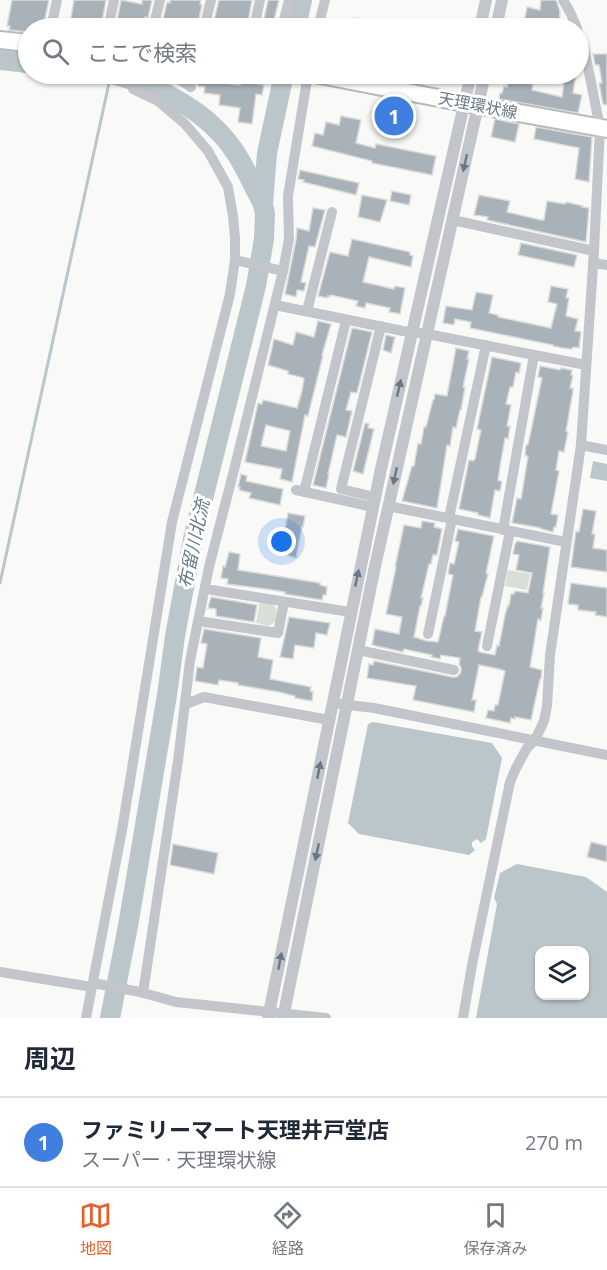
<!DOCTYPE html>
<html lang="ja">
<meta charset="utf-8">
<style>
:root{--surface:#fff;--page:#f2f2f3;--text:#1f2937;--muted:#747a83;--line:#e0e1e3;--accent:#e76029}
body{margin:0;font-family:"Open Sans","Noto Sans JP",sans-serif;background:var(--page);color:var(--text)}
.controls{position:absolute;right:18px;bottom:18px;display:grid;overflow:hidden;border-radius:12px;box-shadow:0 2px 4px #0004}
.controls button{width:54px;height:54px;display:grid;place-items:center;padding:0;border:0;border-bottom:2px solid var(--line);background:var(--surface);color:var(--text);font:30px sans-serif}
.you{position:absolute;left:282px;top:542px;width:21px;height:21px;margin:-15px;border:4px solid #fff;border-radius:50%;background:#1a73e8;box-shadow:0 0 0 9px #1a73e833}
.badge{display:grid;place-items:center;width:39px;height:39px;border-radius:50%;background:var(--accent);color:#fff;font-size:20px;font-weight:700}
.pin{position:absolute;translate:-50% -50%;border:3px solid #fff;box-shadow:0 2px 6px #0006}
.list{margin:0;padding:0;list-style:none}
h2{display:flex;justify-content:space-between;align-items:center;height:78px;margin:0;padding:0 24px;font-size:26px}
h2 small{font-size:20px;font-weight:400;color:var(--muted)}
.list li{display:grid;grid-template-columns:39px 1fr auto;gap:18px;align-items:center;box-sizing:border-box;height:90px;padding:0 24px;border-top:2px solid var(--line)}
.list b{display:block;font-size:22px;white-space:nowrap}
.list p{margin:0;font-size:20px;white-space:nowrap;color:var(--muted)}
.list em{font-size:20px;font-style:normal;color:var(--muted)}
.icon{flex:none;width:33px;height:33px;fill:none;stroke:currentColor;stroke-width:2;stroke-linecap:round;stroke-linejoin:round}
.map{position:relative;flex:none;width:607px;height:1018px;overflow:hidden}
.search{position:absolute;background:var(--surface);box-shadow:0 2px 4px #0004;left:18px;right:18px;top:18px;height:66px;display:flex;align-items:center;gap:15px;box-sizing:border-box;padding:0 21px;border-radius:33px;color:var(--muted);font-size:22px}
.sheet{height:168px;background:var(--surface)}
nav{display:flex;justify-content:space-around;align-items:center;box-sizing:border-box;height:84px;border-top:2px solid var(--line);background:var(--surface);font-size:16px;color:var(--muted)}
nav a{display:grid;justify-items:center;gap:3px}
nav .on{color:var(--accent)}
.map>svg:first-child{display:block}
</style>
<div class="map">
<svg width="607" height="1018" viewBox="0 0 607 1018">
<rect width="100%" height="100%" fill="#f9f9f7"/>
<g fill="#d9ded6">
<polygon points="508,570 530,574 527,590 505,586"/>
<polygon points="260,601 272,603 277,610 275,622 269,626 256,623"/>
</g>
<g fill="#bbc6cb" fill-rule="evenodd">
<polygon points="593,461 607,464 607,481 590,478"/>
<polygon points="373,722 492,743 502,758 486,839 481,843 477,839 472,842 472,846 475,850 469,855 359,834 348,823 368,724"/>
<path d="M517 864 586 877 607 892V1018H476L497 904 494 898 500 873ZM584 950V996H540V950Z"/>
</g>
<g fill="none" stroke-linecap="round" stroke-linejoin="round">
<polyline stroke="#bbc6cb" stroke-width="3" points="0,583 111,74"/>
<g stroke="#bbc6cb" stroke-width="20">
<polyline points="296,28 302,0"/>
<polyline points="0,60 28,63"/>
<path d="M113 74C161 87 210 112 237 155 247 171 254 188 263 204"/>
<polyline points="110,1018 128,926 167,695 175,636 193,539 256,286 264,239 265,214 263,204 267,153 284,74"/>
</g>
</g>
<g fill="#a9b1b9" stroke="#dbdbd9" stroke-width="1.5" fill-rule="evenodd">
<polygon points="12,0 49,0 43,28 28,28 28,32 9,30 10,26 7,26"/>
<polygon points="74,0 106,0 101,28 69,28"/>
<polygon points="121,0 142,4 142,0 152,0 148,18 145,17 142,28 130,28 116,26"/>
<polygon points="170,0 201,0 200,4 202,5 197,28 178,27 176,27 175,28 161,28 167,2 170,3"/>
<polygon points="219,0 252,0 247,28 223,22 222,28 212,28"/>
<polygon points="268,0 279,0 272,28 262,28"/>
<polygon points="541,0 556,0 560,11 559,28 523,28 527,7 540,10"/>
<polygon points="356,18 390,24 389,28 354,28"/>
<polygon points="593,54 607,54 607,105 603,104 599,83 602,83 599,65 595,65"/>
<polygon points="199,74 215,74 214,82 240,85 240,81 264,85 262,95 256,94 252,124 238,122 240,108 219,105 220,95 204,93 205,87 198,86 197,83"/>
<polygon points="565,74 576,74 573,93 582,95 578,113 499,99 500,93 502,93 504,86 507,87 508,79 533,84 532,90 562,97"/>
<polygon points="388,99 406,102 400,128 382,124"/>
<polygon points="341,116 361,120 356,143 375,148 376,144 436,156 432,175 372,163 372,161 312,146 315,133 323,135 326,122 339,125"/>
<polygon points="495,119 519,124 515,142 491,137"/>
<polygon points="536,127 592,137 589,182 575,179 579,148 534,139"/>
<polygon points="300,170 359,183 356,195 303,182 304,180 298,179"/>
<polygon points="392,191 411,195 409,205 390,201"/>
<polygon points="362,195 387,200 380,222 358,217"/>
<polygon points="479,195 510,201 507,212 541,220 544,220 547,201 565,204 566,202 583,206 582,207 589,208 586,242 487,220 488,217 474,215"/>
<polygon points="313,208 325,210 315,247 309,246 301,282 306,283 304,291 297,290 296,297 285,294 296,240 297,228 309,231"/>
<polygon points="352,239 410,252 410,255 413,256 411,267 369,257 363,282 394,289 395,286 405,288 400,314 389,312 390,308 366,303 365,308 356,306 358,301 331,295 330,297 328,296 327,298 318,296 330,252 348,256"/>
<polygon points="521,243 577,255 574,267 518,255"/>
<polygon points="551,286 568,289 566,298 569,298 566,316 578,319 575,331 581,332 579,348 573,347 572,349 562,348 553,346 553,345 470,328 471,322 455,319 454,325 443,323 446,306 472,310 476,292 493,295 489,313 498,315 498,317 551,328 557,304 548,302"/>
<path d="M318 321 331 324 322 355H323L308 416 305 415 292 482 280 479 282 469 245 462 258 403 262 404 263 400 297 408 302 391 304 378 288 374V371L268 365 274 339 293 345 296 332 314 337ZM266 425 290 431 286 451 261 446Z"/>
<polygon points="352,328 372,332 357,393 351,392 346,410 352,411 346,437 337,435 328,474 329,474 326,488 313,485"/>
<polygon points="386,335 395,337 391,353 383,350"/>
<polygon points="456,348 469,351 467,359 469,359 463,387 465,387 461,410 460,410 456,428 453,427 450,446 447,445 437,508 402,501 412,466 414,466 418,443 421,444 424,427 426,427 433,400 434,400 435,394 447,396"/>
<polygon points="492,357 521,363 519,373 516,372 513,387 510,387 506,404 511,405 507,426 510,426 508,439 505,438 501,460 498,480 502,482 500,491 495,490 490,518 478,515 478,513 459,509 469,460 473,461 475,459 481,430 477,429"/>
<polygon points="540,366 560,370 561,368 572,370 571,375 573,375 570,388 573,388 573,391 566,431 568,432 564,452 559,451 556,470 559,471 551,514 558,515 556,527 554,527 553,532 541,529 541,528 512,523 517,498 521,499 524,481 528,456 525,456 526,445 528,445 542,378 538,377"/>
<polygon points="365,423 369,424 368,428 374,429 363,474 353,471"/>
<polygon points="241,474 247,476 246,481 283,489 280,505 249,498 251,493 239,490 240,487 238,487"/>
<polygon points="583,509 596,511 592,534 595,534 593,548 607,550 607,572 571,567 576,531 579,532"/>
<polygon points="288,513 305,516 303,527 302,527 296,558 286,555 291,536 284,535"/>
<polygon points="422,521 435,523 434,527 442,529 437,555 433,555 431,564 429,564 421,598 423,598 421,606 420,606 414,637 427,641 438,642 444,616 445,616 453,575 448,574 450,563 454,564 459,542 455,541 458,529 494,536 486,573 488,574 482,597 481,597 475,631 482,632 478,650 479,650 479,652 495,655 497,645 499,646 505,615 508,605 509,606 511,594 514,594 515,591 528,593 532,573 516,570 519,555 513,554 515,544 517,541 550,547 543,593 544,593 541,608 543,608 541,620 538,619 530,667 542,670 541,679 540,679 531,720 515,717 515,719 511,718 510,723 486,718 488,710 494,711 495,705 498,705 505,671 499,669 479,665 472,700 476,700 474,712 413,700 416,686 367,678 369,664 373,665 374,661 452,677 457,677 461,672 461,668 459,664 460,658 441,655 440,659 431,657 432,655 404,649 403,652 372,645 375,629 399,634 402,617 386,614 396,567 395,567 404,525 421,528"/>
<polygon points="229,552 240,554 238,570 320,583 320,585 327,587 326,595 323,595 322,600 285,594 285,592 266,589 227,584 228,579 221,578 223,566 225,567"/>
<polygon points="571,583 607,588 607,617 595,615 596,612 578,610 578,605 568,604"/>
<polygon points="211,597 257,605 254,622 216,616 216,609 208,608"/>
<polygon points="289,617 330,623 327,635 316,633 314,648 295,645 293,659 280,657"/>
<polygon points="204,629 261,638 258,657 273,660 270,679 311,687 310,691 313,692 312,701 295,698 295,696 279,692 238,685 238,683 219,680 218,685 195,681 197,667 203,668 207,644 201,643"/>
<polygon points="591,842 607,846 607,862 587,857"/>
<polygon points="173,844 218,853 214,874 170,865"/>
</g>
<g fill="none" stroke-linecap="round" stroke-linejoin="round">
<g stroke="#b6babf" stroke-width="20">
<g id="primary">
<polyline points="0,40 28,43"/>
<polyline points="315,74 464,103 607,129"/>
</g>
</g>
<g stroke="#c2c6cb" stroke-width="10">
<polyline points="563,0 571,14 577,28"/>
<polyline points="51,28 57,0"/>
<polyline points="108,28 114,0"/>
<polyline points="153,28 160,0"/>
<polyline points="204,28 211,0"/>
<polyline points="254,28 260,0"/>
<polyline points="282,28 289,0"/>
<polyline points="318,28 325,0"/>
<polyline points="172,74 191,87"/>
<polyline points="453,220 594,251"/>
<polyline points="235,260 283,271"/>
<polyline points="593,263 607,265"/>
<polyline points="275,305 403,331 427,334 586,365"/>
<polyline points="307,311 332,212"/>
<polyline points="581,445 607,450"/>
<polyline points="296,490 373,507"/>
<polyline points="304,492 345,325"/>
<polyline points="375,497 341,489 381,326"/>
<polyline points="388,506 566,542"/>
<polyline points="449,518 486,345"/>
<polyline points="503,530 534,355"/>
<polyline points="212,590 350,612"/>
<polyline points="205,622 278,633 284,602"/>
<polyline points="428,634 452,519"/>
<polyline points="487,646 510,531"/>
<polyline points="358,650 454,670"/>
<polyline points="332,703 374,708 607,755"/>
<polyline points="186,704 204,697 329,720"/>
<polyline points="0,972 92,987"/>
<polyline points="93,983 140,992 176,1002 326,1018"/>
<polyline points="143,993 178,761 190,661 209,567 233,474 283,271 289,239 288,196 308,74"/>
<polyline points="86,1018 122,830 172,522 230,294 235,260 235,238 233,216 228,187 208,151 185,124 158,101 133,89 140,74"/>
<polyline points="463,1018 472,965 510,782 516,768 527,748 535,740 544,721 547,706 550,655 581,445 594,251 600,128 584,47 578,33"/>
</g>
<g stroke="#c2c6cb" stroke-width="12">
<polyline points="480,28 486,0"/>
<polyline points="496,28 502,0"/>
<polyline points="268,1018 381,469 471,74"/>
<polyline points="283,1018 374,571 485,74"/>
</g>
<use href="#primary" stroke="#fff" stroke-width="16"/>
</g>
<defs><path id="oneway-solid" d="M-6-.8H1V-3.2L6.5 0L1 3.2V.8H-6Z" transform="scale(1.5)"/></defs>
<g fill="#687889">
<use href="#oneway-solid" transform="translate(465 163) rotate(103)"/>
<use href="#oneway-solid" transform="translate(399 388) rotate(-77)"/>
<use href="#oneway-solid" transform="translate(395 476) rotate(102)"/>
<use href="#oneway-solid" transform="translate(357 578) rotate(-78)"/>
<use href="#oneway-solid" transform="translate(319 770) rotate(-79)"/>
<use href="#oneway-solid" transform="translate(317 852) rotate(102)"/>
<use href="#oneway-solid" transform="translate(280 961) rotate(-79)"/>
</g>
<g text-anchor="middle" stroke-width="6" stroke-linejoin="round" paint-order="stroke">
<g font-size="16" fill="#687889" stroke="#fff">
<text transform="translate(478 105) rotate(11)" y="6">天理環状線</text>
</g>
<g font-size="18" font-style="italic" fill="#637983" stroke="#fff">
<text transform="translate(194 544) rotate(-78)" y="6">布留川北流</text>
</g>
</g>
</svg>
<div class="controls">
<button><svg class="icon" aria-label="layers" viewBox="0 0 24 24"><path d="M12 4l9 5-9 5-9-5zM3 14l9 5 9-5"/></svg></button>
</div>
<div class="you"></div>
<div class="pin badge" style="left:394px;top:116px;background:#3f7fe0">1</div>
<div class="search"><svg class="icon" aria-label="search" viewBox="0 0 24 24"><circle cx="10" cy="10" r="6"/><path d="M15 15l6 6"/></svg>ここで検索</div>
</div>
<section class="sheet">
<h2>周辺<small></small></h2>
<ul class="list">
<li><span class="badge" style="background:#3f7fe0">1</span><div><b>ファミリーマート天理井戸堂店</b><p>スーパー · 天理環状線</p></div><em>270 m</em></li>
</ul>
</section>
<nav>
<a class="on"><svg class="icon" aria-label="map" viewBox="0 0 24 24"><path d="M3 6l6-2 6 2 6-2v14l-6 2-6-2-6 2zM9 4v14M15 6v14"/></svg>地図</a>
<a><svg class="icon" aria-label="directions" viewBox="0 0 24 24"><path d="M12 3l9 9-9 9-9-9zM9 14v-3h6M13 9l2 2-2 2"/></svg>経路</a>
<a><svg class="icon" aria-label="saved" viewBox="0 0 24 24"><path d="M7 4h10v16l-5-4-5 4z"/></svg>保存済み</a>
</nav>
